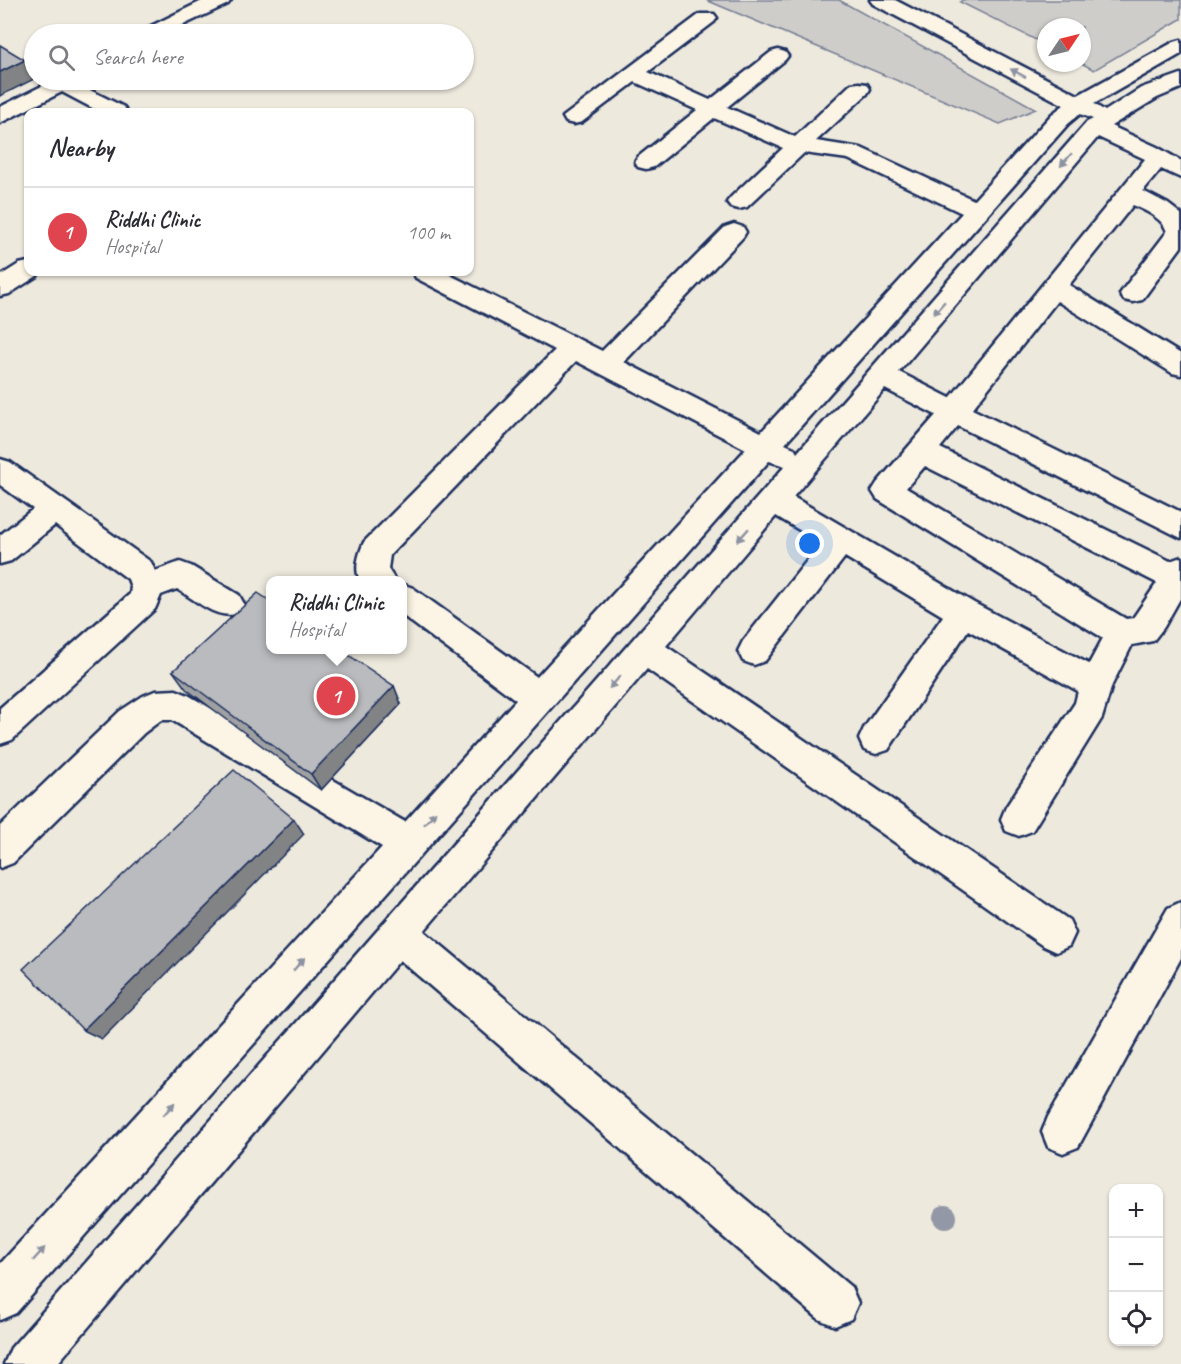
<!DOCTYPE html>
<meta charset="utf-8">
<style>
:root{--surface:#fff;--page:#f7f7f7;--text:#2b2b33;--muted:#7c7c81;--line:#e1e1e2;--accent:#d1495b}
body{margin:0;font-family:Caveat,sans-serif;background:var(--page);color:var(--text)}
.controls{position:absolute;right:18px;bottom:18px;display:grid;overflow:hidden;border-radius:12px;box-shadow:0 2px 4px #0004}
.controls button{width:54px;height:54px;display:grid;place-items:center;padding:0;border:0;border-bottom:2px solid var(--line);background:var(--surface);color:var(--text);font:30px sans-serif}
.compass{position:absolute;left:1037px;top:18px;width:54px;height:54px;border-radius:50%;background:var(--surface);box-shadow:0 2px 4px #0004;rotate:55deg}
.you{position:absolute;left:810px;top:544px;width:21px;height:21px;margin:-15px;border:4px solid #fff;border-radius:50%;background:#1a73e8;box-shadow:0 0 0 9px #1a73e833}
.badge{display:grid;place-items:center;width:39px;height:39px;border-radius:50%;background:var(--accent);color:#fff;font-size:20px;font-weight:700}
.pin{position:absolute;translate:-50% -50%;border:3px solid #fff;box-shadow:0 2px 6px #0006}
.popup{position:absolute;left:266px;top:576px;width:141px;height:78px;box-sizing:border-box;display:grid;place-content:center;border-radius:12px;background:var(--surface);filter:drop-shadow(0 2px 4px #0005);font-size:20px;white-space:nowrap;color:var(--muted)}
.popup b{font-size:22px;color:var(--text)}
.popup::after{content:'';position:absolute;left:50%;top:100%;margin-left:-12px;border:12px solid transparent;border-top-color:var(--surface)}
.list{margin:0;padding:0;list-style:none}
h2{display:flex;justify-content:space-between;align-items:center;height:78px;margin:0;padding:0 24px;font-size:26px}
h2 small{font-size:20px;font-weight:400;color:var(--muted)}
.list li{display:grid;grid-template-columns:39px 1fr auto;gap:18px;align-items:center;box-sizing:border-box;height:90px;padding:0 24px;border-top:2px solid var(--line)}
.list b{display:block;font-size:22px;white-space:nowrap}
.list p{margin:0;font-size:20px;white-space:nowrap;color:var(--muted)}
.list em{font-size:20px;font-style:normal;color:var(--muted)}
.icon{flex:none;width:33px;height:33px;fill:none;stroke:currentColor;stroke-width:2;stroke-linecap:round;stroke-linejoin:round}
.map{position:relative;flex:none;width:1181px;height:1364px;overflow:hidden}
.search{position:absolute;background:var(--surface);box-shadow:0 2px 4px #0004;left:24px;top:24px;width:450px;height:66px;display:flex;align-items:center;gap:15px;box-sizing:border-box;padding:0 21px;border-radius:33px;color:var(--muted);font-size:22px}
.panel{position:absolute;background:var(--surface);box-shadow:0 2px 4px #0004;left:24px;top:108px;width:450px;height:168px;border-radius:12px}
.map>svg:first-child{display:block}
</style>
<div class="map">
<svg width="1181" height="1364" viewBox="0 0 1181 1364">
<rect width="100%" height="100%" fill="#eee9dd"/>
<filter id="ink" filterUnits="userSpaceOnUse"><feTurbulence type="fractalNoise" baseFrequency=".0167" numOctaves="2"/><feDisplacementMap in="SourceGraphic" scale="12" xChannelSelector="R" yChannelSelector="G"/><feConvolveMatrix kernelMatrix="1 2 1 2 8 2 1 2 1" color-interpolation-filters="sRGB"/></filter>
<g filter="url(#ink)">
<g fill="#cfcdca" stroke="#757e94" stroke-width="1.5">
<polygon points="706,0 839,0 1036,109 1000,124"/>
<polygon points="962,0 1181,0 1181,19 1094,70 1081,63 1082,27 1046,27 1046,45 960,2"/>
</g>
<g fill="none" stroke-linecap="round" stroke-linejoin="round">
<g stroke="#1b2f5e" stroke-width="5">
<g id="minor">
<polygon points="204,0 231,0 228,4 164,34 140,34 143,30"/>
<path d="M870 0H895L1078 95 1174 42 1181 40V54L1094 104 1105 111 1141 88 1181 74V88L1157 98 1111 126 1157 147 1181 161V178L1161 169 1143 191 1168 204 1181 214V247L1142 300 1133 302 1124 300 1120 294 1124 288 1167 232C1163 218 1146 211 1133 205L1069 285 1181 354V375L1172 373 1057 301 972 409 1181 512V538L958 426 940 448 1170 561 1181 557V597L1164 627 1153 641 1132 645 1112 685 1102 718 1032 831 1019 836 1006 831 1001 819 1006 807 1075 703 1078 691 968 630 888 750 876 754 864 750 859 739 864 728 943 616 845 557 765 661 754 665 743 661 738 651 743 641 821 543 776 516 666 646 1069 920 1075 933 1069 946 1056 952 1043 946 647 669 424 931 851 1287 858 1303 851 1319 835 1326 819 1319 400 960 57 1364H4L11 1348 785 466 769 461 16 1313 0 1320V1264L382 847 172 720H161L144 733 13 863 0 868V826L120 711 143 696 155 691 176 690 188 695 405 822 516 700 402 615V584L413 588 537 677 746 449 576 361 390 555 388 569 395 580H360C354 569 359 553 364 542L555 350 416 278 413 272H444L602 351 725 227 734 224 743 227 746 232 743 237 624 362 761 432 962 213 848 159 804 153 747 207 739 209 731 207 727 202 731 197 783 148 714 118 654 167 646 169 638 167 635 162 638 157 697 110 635 82 582 122 574 124 566 122 563 117 700 14H714L717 18 714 22 648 72 710 100 771 52 778 50 785 52 788 56 785 60 727 107 795 137 851 84 859 83 867 84 870 89 867 94 816 141 861 148 974 200 1052 114 1064 105 873 4ZM1080 114 1093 119 1087 122 797 453 794 448 785 444 1068 124ZM1098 137 1145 159 950 398 899 372ZM885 389 936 415 877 483 872 491 877 499 1103 638 1089 664 974 603 793 497ZM925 466 1157 583 1133 618 1126 619 906 488Z"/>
<polygon points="54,80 80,80 78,84 124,107 127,112 100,112 62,92 0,123 0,107"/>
<polygon points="28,262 28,272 40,272 37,276 9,294 0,296 0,276 19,264"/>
<path d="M0 459 10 462 151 562 155 571 180 562 191 566 239 595 244 604 239 613C217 621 196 600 177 589L161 595 155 609 12 740 0 744V708L130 594 131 587 128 579 55 525 11 561 0 564V535L33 509 0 485Z"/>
<polygon points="1181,902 1181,958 1078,1147 1063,1153 1048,1147 1042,1132 1048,1117 1168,908"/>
</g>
</g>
<use href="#minor" fill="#fcf5e5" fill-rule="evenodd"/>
</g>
<circle fill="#9398a6" cx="945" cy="1217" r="12"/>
<polygon fill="#a0a1a3" stroke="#1b2f5e" stroke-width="1.5" points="173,671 394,686 401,704 321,790 186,689"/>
<g fill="#828385" stroke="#1b2f5e" stroke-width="1.5">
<polygon points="25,60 34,79 0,96 0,72"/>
<polygon points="394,686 401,704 321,790 311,774"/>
<polygon points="294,819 304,834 102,1039 83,1030"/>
</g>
<g fill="#babbbe" stroke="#1b2f5e" stroke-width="1.5">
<polygon points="0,45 25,60 0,72"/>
<polygon points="258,593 270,601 270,650 341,650 394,686 311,774 173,671"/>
<polygon points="234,770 294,819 83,1030 23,969"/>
</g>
<defs><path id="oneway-solid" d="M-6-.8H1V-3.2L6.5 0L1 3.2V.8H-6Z" transform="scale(1.5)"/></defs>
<g fill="#8c92a2">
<use href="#oneway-solid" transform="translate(1018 73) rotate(-152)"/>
<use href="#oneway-solid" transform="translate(1066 160) rotate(131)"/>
<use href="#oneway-solid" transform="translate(939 308) rotate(131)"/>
<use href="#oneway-solid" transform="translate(743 535) rotate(131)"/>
<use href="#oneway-solid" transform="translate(615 682) rotate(131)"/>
<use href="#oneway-solid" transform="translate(430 818) rotate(-48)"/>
<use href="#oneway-solid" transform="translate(299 964) rotate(-48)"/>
<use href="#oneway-solid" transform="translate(169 1109) rotate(-48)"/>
<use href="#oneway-solid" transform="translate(39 1254) rotate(-48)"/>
</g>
</g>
</svg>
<div class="controls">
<button>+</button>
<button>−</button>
<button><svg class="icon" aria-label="locate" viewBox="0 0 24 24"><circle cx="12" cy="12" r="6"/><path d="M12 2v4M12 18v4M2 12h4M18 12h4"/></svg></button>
</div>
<svg class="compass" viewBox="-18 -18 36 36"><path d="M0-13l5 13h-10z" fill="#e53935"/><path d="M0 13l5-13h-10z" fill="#7c7c81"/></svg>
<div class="you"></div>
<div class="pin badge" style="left:336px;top:696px;background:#e0444e">1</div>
<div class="popup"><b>Riddhi Clinic</b>Hospital</div>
<div class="search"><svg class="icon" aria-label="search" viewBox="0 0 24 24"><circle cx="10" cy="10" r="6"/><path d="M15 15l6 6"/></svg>Search here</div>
<section class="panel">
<h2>Nearby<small></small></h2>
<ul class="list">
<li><span class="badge" style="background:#e0444e">1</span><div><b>Riddhi Clinic</b><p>Hospital</p></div><em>100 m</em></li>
</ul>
</section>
</div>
